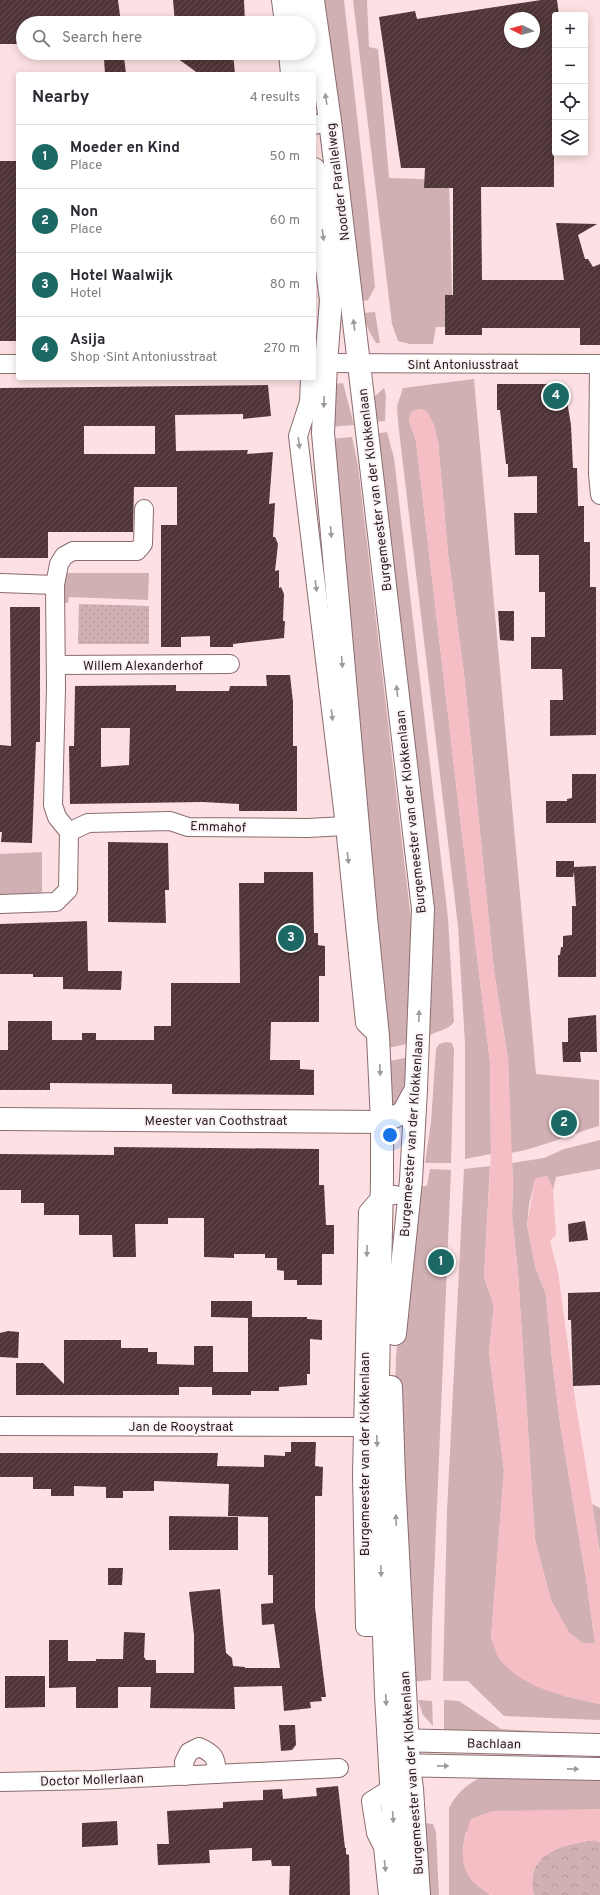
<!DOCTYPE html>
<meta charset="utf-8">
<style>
:root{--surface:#fff;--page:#f7f7f7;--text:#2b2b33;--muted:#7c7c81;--line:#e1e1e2;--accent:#1b6865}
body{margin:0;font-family:Overpass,sans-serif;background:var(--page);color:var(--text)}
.controls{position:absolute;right:12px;top:12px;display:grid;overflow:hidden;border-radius:4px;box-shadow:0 2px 10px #0003}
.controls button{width:36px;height:36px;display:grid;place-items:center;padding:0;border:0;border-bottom:1px solid var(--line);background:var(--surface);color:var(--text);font:20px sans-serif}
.compass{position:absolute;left:504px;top:12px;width:36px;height:36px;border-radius:50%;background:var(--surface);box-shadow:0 2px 10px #0003;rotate:276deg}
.you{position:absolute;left:390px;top:1135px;width:14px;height:14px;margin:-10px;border:3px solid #fff;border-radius:50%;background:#1a73e8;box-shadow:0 0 0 6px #1a73e833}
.badge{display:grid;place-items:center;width:26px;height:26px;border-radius:50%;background:var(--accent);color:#fff;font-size:13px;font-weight:700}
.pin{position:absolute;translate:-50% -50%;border:2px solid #fff;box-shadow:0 1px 4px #0006}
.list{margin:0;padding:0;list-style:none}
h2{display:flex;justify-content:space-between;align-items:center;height:52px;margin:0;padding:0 16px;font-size:17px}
h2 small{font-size:13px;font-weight:400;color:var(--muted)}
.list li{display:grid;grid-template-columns:26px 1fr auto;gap:12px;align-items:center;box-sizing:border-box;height:64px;padding:0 16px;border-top:1px solid var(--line)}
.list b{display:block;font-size:15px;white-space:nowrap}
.list p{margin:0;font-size:13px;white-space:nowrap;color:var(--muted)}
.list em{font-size:13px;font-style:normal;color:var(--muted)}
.icon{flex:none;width:22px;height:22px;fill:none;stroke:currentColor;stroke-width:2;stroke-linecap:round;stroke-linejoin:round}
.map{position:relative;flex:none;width:600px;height:1895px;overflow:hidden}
.search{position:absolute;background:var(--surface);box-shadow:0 2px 10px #0003;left:16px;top:16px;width:300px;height:44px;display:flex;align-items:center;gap:10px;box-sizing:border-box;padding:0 14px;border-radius:22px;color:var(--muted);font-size:15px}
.panel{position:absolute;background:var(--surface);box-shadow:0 2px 10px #0003;left:16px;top:72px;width:300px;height:308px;border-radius:4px}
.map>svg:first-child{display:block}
</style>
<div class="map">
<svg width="600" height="1895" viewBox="0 0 600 1895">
<defs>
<pattern id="forest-crowns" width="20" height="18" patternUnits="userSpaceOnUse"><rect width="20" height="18" fill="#d1b0b3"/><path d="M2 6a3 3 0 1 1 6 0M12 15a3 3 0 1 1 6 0" fill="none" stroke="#b3979a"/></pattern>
<pattern id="park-dots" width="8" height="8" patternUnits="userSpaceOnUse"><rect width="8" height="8" fill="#d1b0b3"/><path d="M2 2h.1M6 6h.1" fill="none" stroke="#b3979a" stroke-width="1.8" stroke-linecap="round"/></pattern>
<pattern id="building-hatch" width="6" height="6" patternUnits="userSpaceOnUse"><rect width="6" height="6" fill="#503538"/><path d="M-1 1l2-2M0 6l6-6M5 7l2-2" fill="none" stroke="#665052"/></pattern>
</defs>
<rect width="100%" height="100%" fill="#fde0e3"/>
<g fill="#d1b0b3">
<polygon points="323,0 344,0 368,214 375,287 368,300 362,301"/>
<polygon points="353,0 367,0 369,47 378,49 389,178 449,180 453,327 436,327 433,344 410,344 398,341 392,324"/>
<polygon points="375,312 380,343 376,343 369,331 362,313"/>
<path d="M474 379 536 1074 599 1080V1126C570 1134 541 1148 511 1153L508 1059 494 971 464 674 448 554 438 441 426 411 419 409 411 412 409 421 416 441 461 826 490 1062 491 1154 465 1159V1044L458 926 398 422 397 406 403 388Z"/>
<polygon points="343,383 354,425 329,427 334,384"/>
<polygon points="384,388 386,395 385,421 369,422 371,400"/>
<path d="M387 432 394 458 400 509 448 918 454 1022C447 1031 438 1030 429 1036L370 435Z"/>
<polygon points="352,437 358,466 412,928 411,1043 383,1049 329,439"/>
<polygon points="62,573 149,573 148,600 69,597 68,603 62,603"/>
<polygon points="42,852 42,896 0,897 0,854"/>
<polygon points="446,1042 452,1043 454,1049 451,1163 425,1163 431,1122 436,1049 439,1044"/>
<polygon points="409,1057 411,1059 403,1089 394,1106 387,1107 385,1062"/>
<polygon points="600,1140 600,1169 556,1177 553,1190 547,1176 535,1179 529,1205 527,1225 535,1266 546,1295 552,1359 560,1423 586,1578 595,1643 582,1643 569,1633 551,1600 535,1540 518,1273 512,1215 513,1182 512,1163 544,1158 564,1149"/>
<polygon points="490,1166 484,1277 494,1306 489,1352 504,1470 491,1639 564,1696 600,1704 600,1720 504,1716 468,1681 443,1681 447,1511 464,1169"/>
<polygon points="430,1169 451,1170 432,1625 431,1680 412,1682 395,1392 396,1356 414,1186 427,1186"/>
<polygon points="592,1504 600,1508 600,1554"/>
<polygon points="418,1700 432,1701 433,1726 423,1715"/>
<polygon points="444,1700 459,1701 501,1729 600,1735 444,1732"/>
<path d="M483 1776H600V1809L585 1810 466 1832C461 1853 460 1869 478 1886 482 1889 486 1891 490 1895H449V1808C457 1792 468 1784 483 1776Z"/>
<polygon points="425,1823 433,1824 436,1832 439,1895 428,1895"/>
</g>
<path fill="url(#forest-crowns)" d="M595 1840 600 1842V1895H534C523 1853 564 1844 595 1840Z"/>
<polygon fill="url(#park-dots)" points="79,604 149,606 149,644 78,644"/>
<g fill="#f5bec4">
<path d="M419 409 426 410 434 424 438 441 448 554 464 674 494 971 508 1059 513 1182 512 1215 518 1273 535 1540 551 1600 569 1632 582 1643H595L586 1579 560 1423 552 1359 546 1295 535 1266 527 1225 535 1179 547 1176 553 1190 556 1235 550 1241 558 1272 576 1405 600 1554V1704C566 1697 525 1689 501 1661 496 1655 494 1645 491 1639L504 1470 489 1352 494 1306 484 1277 491 1154 490 1062 461 826 416 441 409 421 411 412Z"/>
<path d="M600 1809V1842L595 1840C563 1844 523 1853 534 1895 525 1895 498 1895 491 1895 488 1894 484 1890 481 1888 455 1871 462 1844 471 1819L492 1811Z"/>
</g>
<g fill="url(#building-hatch)" fill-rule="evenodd">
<polygon points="0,0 118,0 121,23 23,23 23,44 0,44"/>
<polygon points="173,0 244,0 245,23 175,23"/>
<path d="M541 0H557L559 15H555L554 20V187H481L482 280H564L556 223 597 224 578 235 585 259H588L593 267 600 264V345H580V328H482V335H445V295H453V188H424L425 168H401L379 17 415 11 417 19ZM510 18H534V42H510Z"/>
<polygon points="170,53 233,53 235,74 199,74"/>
<polygon points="124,57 126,74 105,74 104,59"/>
<rect x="0" y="161" width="18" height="180"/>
<polygon points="497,384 559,384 565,389 571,425 573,468 577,468 578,506 584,506 584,542 590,542 590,587 596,587 596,735 550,736 550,700 563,700 562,669 531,669 531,637 545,637 545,592 539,592 539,555 515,555 514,513 537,513 537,476 508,477 508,464 506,464 500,410 497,410"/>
<path d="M268 385 271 416 243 419V414L175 415 176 451 248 450 247 454 273 452 269 504 275 503 273 537H275L278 544 275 571 279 570V588L281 587 284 594 283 621H285L284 638 233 644V647H210V636L181 637V647H161V525H177V487H134L133 532H48V558H0V388ZM84 426H155V454H84Z"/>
<polygon points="10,607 40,607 40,742 36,742 32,843 1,842 2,832 0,832 0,745 11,746"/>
<polygon points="498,611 514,611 514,641 500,640"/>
<path d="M266 675H290L293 702V746H297V811H239V804L203 802 70 804 69 746H74L75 686 176 685V691H229L230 686H267ZM101 728H130L129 765 101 767Z"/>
<polygon points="572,774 596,774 596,823 546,823 546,801 567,801 567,799 572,798"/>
<polygon points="108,842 168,843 169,890 165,890 166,923 108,922"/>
<polygon points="556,861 574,861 574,867 596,866 596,977 558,977 558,955 560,955 561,947 563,947 563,936 572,935 572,906 576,906 574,872 573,877 556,877"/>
<polygon points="264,872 313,872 314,933 318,933 318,945 325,946 325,976 319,976 319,1022 271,1022 270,1060 300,1060 300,1069 314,1070 314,1095 172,1094 172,1084 50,1083 50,1090 0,1090 0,1050 8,1050 8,1021 52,1021 52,1040 82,1040 82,1033 96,1033 96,1040 154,1040 154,1026 171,1026 171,983 240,983 239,883 264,883"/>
<polygon points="87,921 88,971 122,971 121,990 63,989 63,977 33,977 33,974 0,974 0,924"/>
<polygon points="596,1015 597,1052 580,1052 581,1062 563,1062 562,1042 568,1042 568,1018"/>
<polygon points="114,1147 319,1149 319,1185 324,1185 326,1225 334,1225 334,1254 322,1254 322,1285 297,1285 297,1280 284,1280 284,1271 277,1270 277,1258 265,1258 265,1254 234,1254 234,1258 204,1257 204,1218 168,1218 168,1224 135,1224 136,1257 113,1257 112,1235 79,1235 79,1215 44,1215 44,1203 21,1203 21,1190 0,1190 0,1154 114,1155"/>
<polygon points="585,1221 588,1240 569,1242 568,1224"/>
<polygon points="600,1292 600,1385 573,1386 571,1320 568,1320 568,1293"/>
<polygon points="211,1301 252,1301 252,1317 307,1317 307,1319 322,1320 322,1340 310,1339 310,1374 307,1374 307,1385 279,1387 279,1391 251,1391 251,1395 212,1395 212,1387 179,1387 179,1395 16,1395 16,1363 43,1363 64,1384 64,1340 121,1340 121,1348 148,1348 148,1352 157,1352 157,1364 194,1365 194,1346 213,1346 213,1372 248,1372 248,1318 211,1317"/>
<polygon points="8,1331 19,1332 18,1358 0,1357 0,1333"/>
<polygon points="291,1442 316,1442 315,1466 323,1467 322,1496 315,1496 315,1607 326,1697 321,1697 322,1701 310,1702 311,1708 284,1711 282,1686 234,1687 235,1709 150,1708 151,1687 118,1687 118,1708 76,1708 76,1687 49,1688 49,1640 68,1640 68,1661 96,1661 96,1659 123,1659 124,1632 145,1633 144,1657 146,1660 156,1660 156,1673 194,1673 194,1635 189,1592 220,1589 226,1653 232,1658 233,1666 245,1667 245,1668 280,1668 274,1624 262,1625 261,1604 273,1603 273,1575 268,1575 268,1517 228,1516 229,1484 154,1481 154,1491 123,1491 123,1498 106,1498 106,1487 74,1486 74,1496 51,1496 51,1489 33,1489 33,1477 0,1477 0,1453 218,1453 217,1466 264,1467 264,1455 285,1456 285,1452 291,1452"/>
<polygon points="169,1516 238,1517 238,1550 169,1550"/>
<polygon points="108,1568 123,1568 122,1585 108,1585"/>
<polygon points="5,1676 45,1676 45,1707 5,1708"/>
<polygon points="279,1725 295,1725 296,1745 292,1750 281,1751"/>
<polygon points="338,1786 345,1848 346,1848 346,1854 349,1855 350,1895 289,1895 290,1866 272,1866 271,1860 252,1861 252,1848 209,1850 210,1863 158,1865 157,1844 169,1844 167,1811 223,1808 223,1802 263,1800 263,1790 282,1789 283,1799 317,1796 316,1788"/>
<polygon points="117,1821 118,1845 82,1847 82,1823"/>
</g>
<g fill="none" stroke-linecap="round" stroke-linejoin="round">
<g stroke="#8a6c6f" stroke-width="20">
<g id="minor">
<polyline points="281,0 284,23"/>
<polyline points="288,53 290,74"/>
<polyline points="314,125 330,121"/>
<polyline points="314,363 600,364"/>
<polyline points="0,364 18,364"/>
<polyline points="599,364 598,474 600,495"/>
<polyline points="310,378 309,402 298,436 345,826 365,1023 378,1036"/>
<polyline points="0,583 55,585"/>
<polyline points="56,665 230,664"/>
<polyline points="69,832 88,823 170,821 188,827 308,828 345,826"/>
<polyline points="0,904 56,902 68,890 69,832 57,817 53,805 56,688 55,585 59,564 64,556 73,551 137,551 143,544 144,509"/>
<polyline points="395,1195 382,1196 368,1212 362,1474 365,1627 396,1627"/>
<polyline points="0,1426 363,1427"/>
<path d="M185 1776 184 1762 189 1752 199 1747C215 1754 216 1758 217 1774"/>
<polyline points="0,1782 95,1780 339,1768"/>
<polyline points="388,1895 383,1847 376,1833 371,1801 392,1788"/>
</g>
</g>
<g stroke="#8a6c6f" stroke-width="24">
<g id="tertiary">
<polyline points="0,1119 382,1122 403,1113 416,1089"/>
<polyline points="390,1765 393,1819 402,1895"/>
<polyline points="409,1766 412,1789 419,1895"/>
</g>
</g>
<g stroke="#8a6c6f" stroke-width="24">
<g id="secondary">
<polyline points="295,0 297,23"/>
<polyline points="313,0 330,121 359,364 423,909 416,1089 411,1180 395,1334"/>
<polyline points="301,53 303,74"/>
<polyline points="314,169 331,300 326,363 323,433 366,917 378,1036 382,1122 382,1179 377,1426 386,1695 390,1765 600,1769"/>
<polyline points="391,1387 394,1478 409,1766"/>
<polyline points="393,1740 600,1745"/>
</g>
</g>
<use href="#minor" stroke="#fff" stroke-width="18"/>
<use href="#tertiary" stroke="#fff" stroke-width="22"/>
<use href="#secondary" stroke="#fff" stroke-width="22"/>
</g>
<defs><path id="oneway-solid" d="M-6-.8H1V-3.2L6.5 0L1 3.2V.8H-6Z"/></defs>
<g fill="#9f999a">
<use href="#oneway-solid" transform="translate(326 99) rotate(-99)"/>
<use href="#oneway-solid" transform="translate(323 235) rotate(83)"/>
<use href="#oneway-solid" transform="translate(354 325) rotate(-97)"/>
<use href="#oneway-solid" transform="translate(324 402) rotate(92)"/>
<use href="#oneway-solid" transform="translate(299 443) rotate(83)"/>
<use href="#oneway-solid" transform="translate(331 532) rotate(86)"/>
<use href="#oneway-solid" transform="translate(316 586) rotate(83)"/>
<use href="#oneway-solid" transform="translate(342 662) rotate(85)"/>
<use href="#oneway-solid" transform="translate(397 691) rotate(-97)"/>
<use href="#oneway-solid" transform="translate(332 715) rotate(83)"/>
<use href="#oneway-solid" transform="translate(348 858) rotate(84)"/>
<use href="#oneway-solid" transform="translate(419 1016) rotate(-88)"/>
<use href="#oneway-solid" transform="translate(380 1070) rotate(87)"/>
<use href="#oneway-solid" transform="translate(367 1251) rotate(91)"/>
<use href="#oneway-solid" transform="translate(377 1441) rotate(88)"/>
<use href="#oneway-solid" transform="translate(396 1520) rotate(-93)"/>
<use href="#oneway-solid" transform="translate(381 1571) rotate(88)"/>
<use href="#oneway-solid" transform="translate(386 1700) rotate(87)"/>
<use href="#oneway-solid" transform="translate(443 1766) rotate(1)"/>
<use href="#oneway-solid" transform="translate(573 1769) rotate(1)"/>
<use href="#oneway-solid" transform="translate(393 1817) rotate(86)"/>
<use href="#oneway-solid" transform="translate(385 1866) rotate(84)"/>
</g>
<g text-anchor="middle" stroke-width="4" stroke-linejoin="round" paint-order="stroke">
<g font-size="13" fill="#291c1e" stroke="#fbf4f4">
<text transform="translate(337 182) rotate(-97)" y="5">Noorder Parallelweg</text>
<text x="463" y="369">Sint Antoniusstraat</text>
<text transform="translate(374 490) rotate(-97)" y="5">Burgemeester van der Klokkenlaan</text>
<text x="143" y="670">Willem Alexanderhof</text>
<text transform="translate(410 812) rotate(-96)" y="5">Burgemeester van der Klokkenlaan</text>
<text transform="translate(218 826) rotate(2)" y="5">Emmahof</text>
<text x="216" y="1125">Meester van Coothstraat</text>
<text transform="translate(411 1135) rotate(-86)" y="5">Burgemeester van der Klokkenlaan</text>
<text x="181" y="1431">Jan de Rooystraat</text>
<text transform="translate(364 1454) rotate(-90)" y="5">Burgemeester van der Klokkenlaan</text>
<text transform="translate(494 1743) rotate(1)" y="5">Bachlaan</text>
<text transform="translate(411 1773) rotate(-94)" y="5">Burgemeester van der Klokkenlaan</text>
<text transform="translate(92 1779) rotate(-2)" y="5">Doctor Mollerlaan</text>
</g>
</g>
</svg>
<div class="controls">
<button>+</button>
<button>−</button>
<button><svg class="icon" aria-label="locate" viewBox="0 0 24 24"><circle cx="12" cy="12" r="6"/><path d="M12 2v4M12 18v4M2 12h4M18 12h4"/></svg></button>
<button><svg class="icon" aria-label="layers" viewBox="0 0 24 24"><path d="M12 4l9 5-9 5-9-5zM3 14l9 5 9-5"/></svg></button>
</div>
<svg class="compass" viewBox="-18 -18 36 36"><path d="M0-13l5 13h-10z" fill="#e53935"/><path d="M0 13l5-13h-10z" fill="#7c7c81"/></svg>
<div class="you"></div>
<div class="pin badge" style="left:441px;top:1262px">1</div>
<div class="pin badge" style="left:564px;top:1123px">2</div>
<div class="pin badge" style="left:291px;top:938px">3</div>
<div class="pin badge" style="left:556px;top:396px">4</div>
<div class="search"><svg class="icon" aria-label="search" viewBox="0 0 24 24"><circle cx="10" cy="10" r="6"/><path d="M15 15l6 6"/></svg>Search here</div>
<section class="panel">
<h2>Nearby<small>4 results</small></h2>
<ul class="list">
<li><span class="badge">1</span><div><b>Moeder en Kind</b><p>Place</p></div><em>50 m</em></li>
<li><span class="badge">2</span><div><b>Non</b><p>Place</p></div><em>60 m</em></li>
<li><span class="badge">3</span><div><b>Hotel Waalwijk</b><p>Hotel</p></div><em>80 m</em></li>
<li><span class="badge">4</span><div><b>Asija</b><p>Shop · Sint Antoniusstraat</p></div><em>270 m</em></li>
</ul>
</section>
</div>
